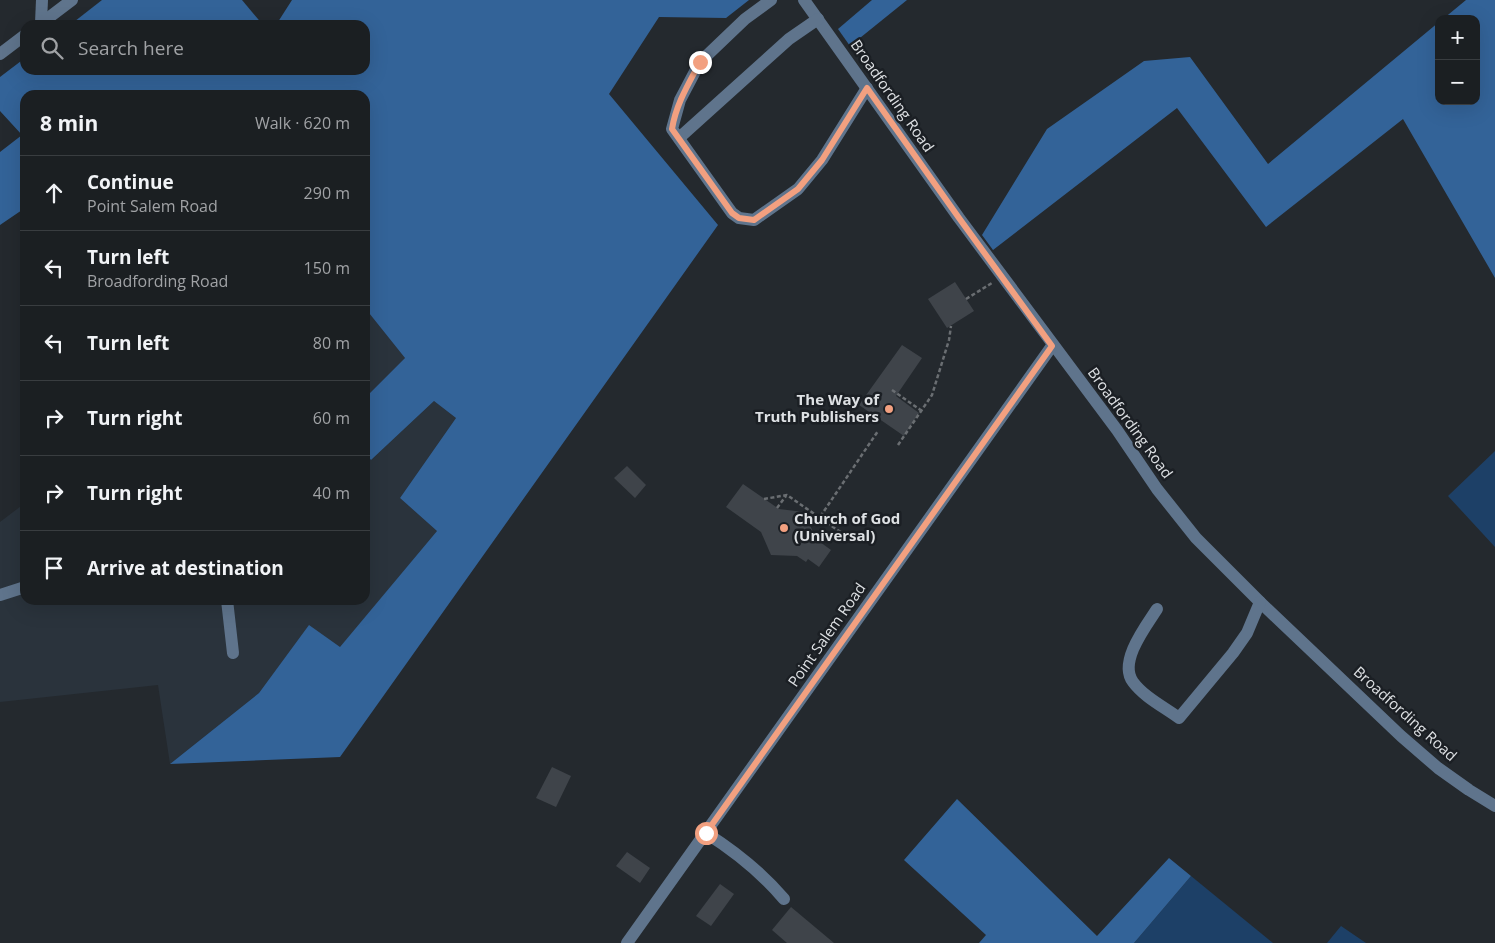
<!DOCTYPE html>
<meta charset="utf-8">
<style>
:root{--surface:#1b1f22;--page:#24272a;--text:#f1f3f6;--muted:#a0a2a5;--line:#393d40}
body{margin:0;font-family:"Open Sans",sans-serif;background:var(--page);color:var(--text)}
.controls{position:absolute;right:15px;top:15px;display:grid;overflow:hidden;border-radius:10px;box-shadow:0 5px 20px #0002}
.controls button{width:45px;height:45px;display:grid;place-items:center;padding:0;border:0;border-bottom:1px solid var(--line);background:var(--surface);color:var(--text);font:25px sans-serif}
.stop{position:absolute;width:15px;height:15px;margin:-11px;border:4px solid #f2a080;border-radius:50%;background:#fff}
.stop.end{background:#f2a080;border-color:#fff;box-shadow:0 1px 5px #0008}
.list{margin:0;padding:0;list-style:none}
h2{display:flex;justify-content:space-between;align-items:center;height:65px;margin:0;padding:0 20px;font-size:21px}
h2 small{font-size:16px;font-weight:400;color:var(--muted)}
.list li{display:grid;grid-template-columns:32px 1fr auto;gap:15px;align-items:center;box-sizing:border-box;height:75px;padding:0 20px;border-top:1px solid var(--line)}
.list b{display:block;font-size:19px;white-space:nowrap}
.list p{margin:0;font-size:16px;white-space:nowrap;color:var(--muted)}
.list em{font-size:16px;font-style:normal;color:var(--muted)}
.icon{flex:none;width:28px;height:28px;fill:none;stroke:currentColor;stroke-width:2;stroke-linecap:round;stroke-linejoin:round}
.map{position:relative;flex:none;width:1495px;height:943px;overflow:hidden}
.search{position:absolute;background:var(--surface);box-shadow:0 5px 20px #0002;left:20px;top:20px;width:350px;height:55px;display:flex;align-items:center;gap:12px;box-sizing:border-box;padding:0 18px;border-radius:15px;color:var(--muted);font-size:19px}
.panel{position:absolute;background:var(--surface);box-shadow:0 5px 20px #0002;left:20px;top:90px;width:350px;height:515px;border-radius:15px}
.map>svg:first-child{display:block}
</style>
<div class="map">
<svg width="1495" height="943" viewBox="0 0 1495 943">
<rect width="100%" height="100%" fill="#24292e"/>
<g fill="#2a333c">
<polygon points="365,308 405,358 365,398"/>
<polygon points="434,401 456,418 400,498 437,531 340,648 309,626 259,693 170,764 158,685 0,702 0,522 25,503 25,600 365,600 365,453 371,460"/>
</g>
<g fill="#1d4067">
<polygon points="1495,451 1495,547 1448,496"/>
<polygon points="1191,876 1273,943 1134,943"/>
<polygon points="1341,926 1366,943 1327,943"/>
</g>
<g fill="#336398">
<polygon points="102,0 242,0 263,25 70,25"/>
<polygon points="292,0 749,0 726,18 659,17 609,94 718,225 340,757 170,764 259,693 309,625 340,647 437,531 400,498 456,418 434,401 371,460 365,453 365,398 405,358 365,308 365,219 369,215 365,210 365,95 25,95 25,208 0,225 0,152 22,135 0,111 0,77 25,58 25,70 365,70 365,25 276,25"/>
<polygon points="872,0 907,0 850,46 838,29"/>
<polygon points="1466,0 1495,0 1495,278 1403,119 1266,227 1177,108 993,250 982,235 1047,129 1144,61 1190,57 1268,164 1439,22 1439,101 1476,101 1476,19 1443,19"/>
<polygon points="957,799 1097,936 1169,858 1191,876 1134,943 979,943 986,935 904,860"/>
</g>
<g fill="#3f444a">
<polygon points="955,282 974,311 947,328 928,299"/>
<polygon points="902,345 922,358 896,396 919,413 904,436 859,405"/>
<polygon points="627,466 646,485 635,498 614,478"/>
<polygon points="743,484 779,509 804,512 814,534 822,539 820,542 831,550 819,567 808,559 806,562 797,556 771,555 761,532 726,507"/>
<polygon points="552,767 571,776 556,807 536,798"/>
<polygon points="627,852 650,868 640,883 616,866"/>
<polygon points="720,884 734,894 711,926 696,916"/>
<polygon points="791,907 834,943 787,943 772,930"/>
</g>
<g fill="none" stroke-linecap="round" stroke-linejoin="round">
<g stroke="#6a6e72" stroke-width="2.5" stroke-dasharray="4 2.5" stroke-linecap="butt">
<polyline points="966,299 992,283"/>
<polyline points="892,390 922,411"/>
<polyline points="898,445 932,395 949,340 951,326"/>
<polyline points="764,499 787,495 849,538"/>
<polyline points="777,508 786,496"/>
<polyline points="810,524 820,517 878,431"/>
</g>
<g stroke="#5f748c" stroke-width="12">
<polyline points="771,0 745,19 700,62 680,100 672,129 732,213 739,218 754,220 798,189 822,160 867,88"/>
<polyline points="804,0 959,218 1117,430 1157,489 1196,538 1260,602 1401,736 1438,768 1469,790 1495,806"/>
<polyline points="41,23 42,0"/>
<polyline points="39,25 72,0"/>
<polyline points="0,54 25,35"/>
<polyline points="679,138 789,39 818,19"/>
<polyline points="0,595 25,587"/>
<polyline points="227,600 233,653"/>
<path d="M1157 609C1146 626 1118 662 1133 682 1144 697 1164 707 1179 718L1233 653 1247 633 1260 602"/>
<path d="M706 833C736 852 761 872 784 899"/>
<polyline points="627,943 1052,346"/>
</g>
</g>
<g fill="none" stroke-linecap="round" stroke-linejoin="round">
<path stroke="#f2a080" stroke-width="6" d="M700 62C689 83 676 104 672 129L732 213 739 218 754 220 798 189 822 160 867 88 959 218 1052 346 706 833"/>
</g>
<g fill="#f2a080" stroke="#1b1f24" stroke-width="2">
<circle cx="889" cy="409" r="5"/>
<circle cx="784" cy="528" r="5"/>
</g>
<g text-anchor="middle" stroke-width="5" stroke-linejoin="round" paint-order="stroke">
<g font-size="15" fill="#dee1e4" stroke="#1b1f24">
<text transform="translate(892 96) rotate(55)" y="5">Broadfording Road</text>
<text transform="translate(1130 423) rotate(54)" y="5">Broadfording Road</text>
<text transform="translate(827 635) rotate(-55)" y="5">Point Salem Road</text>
<text transform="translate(1405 714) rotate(42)" y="5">Broadfording Road</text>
</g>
<g font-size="15" font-weight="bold" fill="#dee1e4" stroke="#1b1f24" text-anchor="end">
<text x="879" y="405">The Way of<tspan x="879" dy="17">Truth Publishers</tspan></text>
<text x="794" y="524" text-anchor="start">Church of God<tspan x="794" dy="17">(Universal)</tspan></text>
</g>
</g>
</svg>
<div class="controls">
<button>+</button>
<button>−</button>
</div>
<div class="stop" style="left:706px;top:833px"></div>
<div class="stop end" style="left:700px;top:62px"></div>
<div class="search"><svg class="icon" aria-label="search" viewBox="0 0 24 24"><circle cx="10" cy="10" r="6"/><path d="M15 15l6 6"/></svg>Search here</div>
<section class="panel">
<h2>8 min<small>Walk · 620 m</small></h2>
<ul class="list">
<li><svg class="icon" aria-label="ahead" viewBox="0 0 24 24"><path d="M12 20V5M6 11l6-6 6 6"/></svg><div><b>Continue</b><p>Point Salem Road</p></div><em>290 m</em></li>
<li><svg class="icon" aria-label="left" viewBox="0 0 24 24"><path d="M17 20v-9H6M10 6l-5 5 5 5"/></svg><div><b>Turn left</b><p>Broadfording Road</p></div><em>150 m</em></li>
<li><svg class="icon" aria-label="left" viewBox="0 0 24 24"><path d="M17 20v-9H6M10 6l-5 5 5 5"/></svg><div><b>Turn left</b></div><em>80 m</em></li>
<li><svg class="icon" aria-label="right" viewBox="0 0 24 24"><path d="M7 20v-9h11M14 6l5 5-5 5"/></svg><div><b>Turn right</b></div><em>60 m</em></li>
<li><svg class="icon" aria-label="right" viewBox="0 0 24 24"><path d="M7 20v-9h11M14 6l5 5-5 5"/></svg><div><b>Turn right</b></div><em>40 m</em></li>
<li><svg class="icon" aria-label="arrive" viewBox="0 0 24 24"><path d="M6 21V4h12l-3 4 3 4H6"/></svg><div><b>Arrive at destination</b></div></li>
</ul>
</section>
</div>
